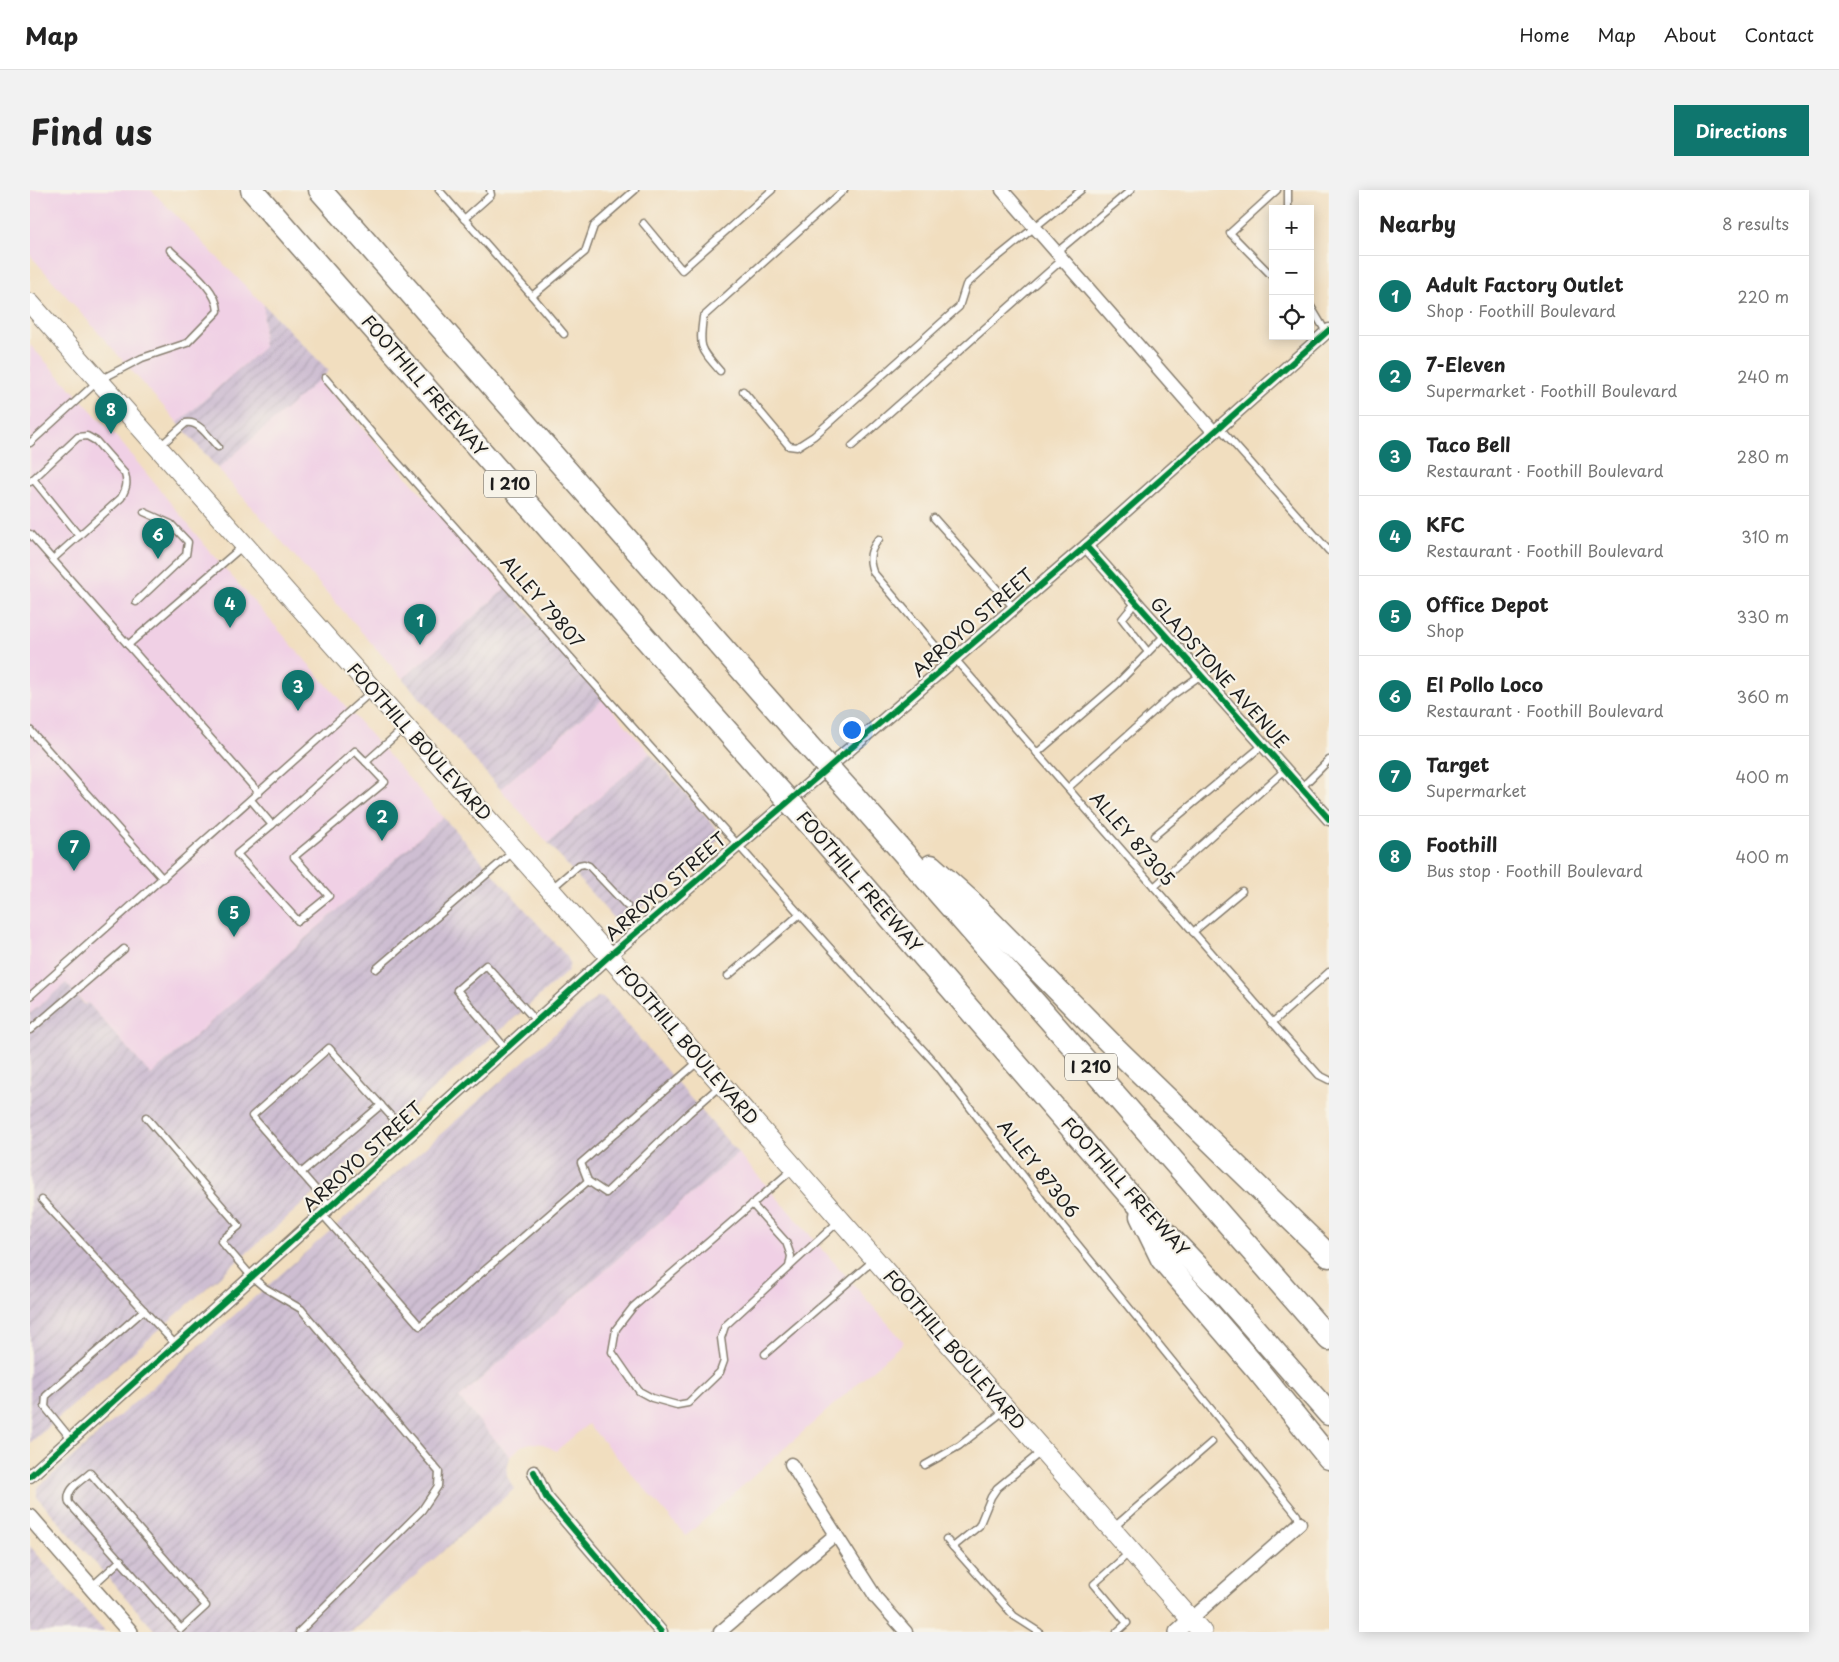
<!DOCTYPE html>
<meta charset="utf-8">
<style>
:root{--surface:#fff;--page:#f2f2f2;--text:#222;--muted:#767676;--line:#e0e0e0;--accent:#0f766e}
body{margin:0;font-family:"Playpen Sans",sans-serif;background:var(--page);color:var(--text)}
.controls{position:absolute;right:15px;top:15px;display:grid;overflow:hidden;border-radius:0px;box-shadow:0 2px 12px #0003}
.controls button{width:45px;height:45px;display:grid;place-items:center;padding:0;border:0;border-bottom:1px solid var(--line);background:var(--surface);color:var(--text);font:25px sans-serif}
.you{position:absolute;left:821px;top:539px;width:18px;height:18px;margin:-12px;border:4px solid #fff;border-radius:50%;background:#1a73e8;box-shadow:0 0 0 8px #1a73e833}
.badge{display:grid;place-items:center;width:32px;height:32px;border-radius:50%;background:var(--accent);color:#fff;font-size:16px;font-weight:700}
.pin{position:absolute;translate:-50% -41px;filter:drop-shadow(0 1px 2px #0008)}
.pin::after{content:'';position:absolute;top:26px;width:18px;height:15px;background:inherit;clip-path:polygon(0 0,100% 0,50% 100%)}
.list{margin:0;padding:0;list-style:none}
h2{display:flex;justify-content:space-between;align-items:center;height:65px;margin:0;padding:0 20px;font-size:21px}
h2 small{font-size:16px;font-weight:400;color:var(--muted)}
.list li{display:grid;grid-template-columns:32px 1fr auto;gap:15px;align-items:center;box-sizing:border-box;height:80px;padding:0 20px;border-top:1px solid var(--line)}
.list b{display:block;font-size:19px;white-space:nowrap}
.list p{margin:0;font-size:16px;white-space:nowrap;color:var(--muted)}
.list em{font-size:16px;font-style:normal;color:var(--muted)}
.icon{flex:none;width:28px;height:28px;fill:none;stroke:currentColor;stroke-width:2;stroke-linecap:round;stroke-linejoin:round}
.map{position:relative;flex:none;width:1299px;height:1442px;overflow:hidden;border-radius:0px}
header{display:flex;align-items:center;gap:30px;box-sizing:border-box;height:70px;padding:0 25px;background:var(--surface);border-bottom:1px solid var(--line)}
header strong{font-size:24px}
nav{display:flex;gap:28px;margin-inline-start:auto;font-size:18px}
.intro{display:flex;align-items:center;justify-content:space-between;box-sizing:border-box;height:120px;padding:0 30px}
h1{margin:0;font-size:35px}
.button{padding:12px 22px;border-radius:0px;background:var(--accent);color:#fff;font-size:18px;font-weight:700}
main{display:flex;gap:30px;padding:0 30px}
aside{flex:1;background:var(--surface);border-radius:0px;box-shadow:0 2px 12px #0003}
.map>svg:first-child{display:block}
</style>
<header>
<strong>Map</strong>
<nav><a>Home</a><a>Map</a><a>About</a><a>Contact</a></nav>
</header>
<div class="intro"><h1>Find us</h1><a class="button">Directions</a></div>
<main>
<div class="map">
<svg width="1299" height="1442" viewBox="0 0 1299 1442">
<defs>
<pattern id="industrial-furrows" width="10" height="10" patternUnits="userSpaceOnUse" patternTransform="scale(1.25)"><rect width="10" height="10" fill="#cebed2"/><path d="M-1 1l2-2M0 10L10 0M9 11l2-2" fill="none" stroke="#b0a3b4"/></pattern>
</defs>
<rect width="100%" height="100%" fill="#f7f3e8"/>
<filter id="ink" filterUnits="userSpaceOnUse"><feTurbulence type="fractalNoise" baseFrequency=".02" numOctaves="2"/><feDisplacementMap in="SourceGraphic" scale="10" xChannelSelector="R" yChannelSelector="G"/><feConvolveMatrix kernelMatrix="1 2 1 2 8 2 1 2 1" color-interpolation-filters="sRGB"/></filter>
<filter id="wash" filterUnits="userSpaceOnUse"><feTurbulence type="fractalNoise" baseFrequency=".0096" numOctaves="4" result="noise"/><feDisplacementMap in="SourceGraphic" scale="20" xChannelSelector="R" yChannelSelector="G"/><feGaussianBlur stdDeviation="1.12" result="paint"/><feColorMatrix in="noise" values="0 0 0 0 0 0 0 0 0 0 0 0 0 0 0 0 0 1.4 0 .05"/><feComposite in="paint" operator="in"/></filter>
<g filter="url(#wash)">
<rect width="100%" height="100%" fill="#f1debf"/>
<g fill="#f0d0e5">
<polygon points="0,0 121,0 234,115 233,158 148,233 0,65"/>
<polygon points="0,155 90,251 182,364 413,627 121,885 58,813 56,815 36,793 0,824"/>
<polygon points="289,189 476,398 373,489 188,279"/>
<polygon points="573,509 620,563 518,653 470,599"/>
<polygon points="708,963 874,1152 656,1346 558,1234 526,1261 513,1254 501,1253 491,1256 480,1267 429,1208"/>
</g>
<g fill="url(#industrial-furrows)">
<polygon points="234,115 299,181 188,279 148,233 233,158"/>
<polygon points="476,398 573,509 470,599 373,489"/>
<polygon points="620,563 693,646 599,729 591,731 583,728 518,653"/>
<polygon points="413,627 537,767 540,773 538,781 0,1253 0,824 36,793 55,815 58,813 121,885"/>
<polygon points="567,807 574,808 708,963 429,1208 480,1267 477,1278 477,1286 484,1299 321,1442 126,1442 7,1307 7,1298"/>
<polygon points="0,1356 75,1442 0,1442"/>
</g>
</g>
<g filter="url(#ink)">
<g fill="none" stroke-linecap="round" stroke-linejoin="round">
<g stroke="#867d6e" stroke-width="9">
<g id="service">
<polyline points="409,0 502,106 555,62 564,36 605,0"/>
<polyline points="1258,0 1258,19"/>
<polyline points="434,29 461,5 460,0"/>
<polyline points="613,33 652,80 742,0"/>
<polyline points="1027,62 1101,0"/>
<polyline points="1243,87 1200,43 1247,0"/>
<polyline points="502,106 534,144"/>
<polyline points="1280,115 1296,142"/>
<path d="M690 181C670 158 669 158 673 127L814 0"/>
<polyline points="295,188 353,256 558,487 800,758 906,874 1023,1024 1267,1325 1270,1333"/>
<polyline points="713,201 759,256 767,257 784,246 929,117 936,95 959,74 1051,0"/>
<polyline points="1189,237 1299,361"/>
<path d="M0 253 68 191 112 168 157 153 188 121C187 98 156 76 140 60"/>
<polyline points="822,256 1033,69"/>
<path d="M129 257 156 233C169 230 180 249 188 257"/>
<polyline points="3,289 49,346"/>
<path d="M0 292 48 247 57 246 66 251 95 284C98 294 96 299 91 308L23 369"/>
<polyline points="904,328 984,418"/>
<polyline points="0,344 229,603"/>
<path d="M849 349C840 360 838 368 843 382L920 473"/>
<polyline points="106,412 156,365 158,352 141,334 114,322"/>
<polyline points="1106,412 1092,429 1118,462"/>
<polyline points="98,455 213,356"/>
<polyline points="925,469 1256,848 1289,885 1299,890"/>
<polyline points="0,540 133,689"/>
<polyline points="1007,563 1086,495 1135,445"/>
<polyline points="1038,598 1140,507 1171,485"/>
<polyline points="1271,598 1299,570"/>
<polyline points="221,610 242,635 325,561 336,572 374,538"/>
<polyline points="242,635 207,664 268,731 299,706 264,667 355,592 336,572"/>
<polyline points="1124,646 1233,555"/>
<polyline points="1124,697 1255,580"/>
<polyline points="521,699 549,675 554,674 559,676 597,716"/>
<polyline points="1163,742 1212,701"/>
<polyline points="346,779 484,661"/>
<polyline points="698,786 770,724"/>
<polyline points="0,806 342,501"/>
<polyline points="1242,833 1299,782"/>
<polyline points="0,840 94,759"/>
<polyline points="476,859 427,800 456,775 507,832"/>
<polyline points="670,870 551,973 558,991 576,1003 659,923 690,896"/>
<polyline points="116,927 209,1036 191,1051 222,1087 235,1098 271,1119 409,1282 408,1296 392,1320 269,1442"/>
<polyline points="763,979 603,1117 586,1139 582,1162 609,1201 622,1208 647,1215 658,1213 690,1182 694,1171 691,1148 695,1136 809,1031"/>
<polyline points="271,983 351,915"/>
<polyline points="12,1010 146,1155"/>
<polyline points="722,1014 756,1052 761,1066 759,1077"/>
<polyline points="300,1016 222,926 299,858 379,946"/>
<polyline points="292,1024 390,1136 558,991"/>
<polyline points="735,1164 844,1070"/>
<polyline points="41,1249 15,1217 16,1206 114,1120"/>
<polyline points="895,1275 929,1256 974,1221"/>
<path d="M60 1283 176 1416 151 1439 39 1313C35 1299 50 1292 60 1283Z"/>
<polyline points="1083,1338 1182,1252"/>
<polyline points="916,1349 984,1426 1009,1442"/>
<polyline points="923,1357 949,1336 961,1307 967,1298 1012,1261"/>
<polyline points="61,1397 91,1370"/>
<polyline points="1087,1442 1097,1433 1064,1394 1099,1363"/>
</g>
</g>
<g stroke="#867d6e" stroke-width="15">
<g id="minor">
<polyline points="972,0 1183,241"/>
<polyline points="1056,356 1299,629"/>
<polyline points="761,1274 847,1409 876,1442"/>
<polyline points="504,1282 516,1307 631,1442"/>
<polyline points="0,1286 579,766 1056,356 1299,140"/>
<polyline points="1161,1429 1270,1333"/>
<polyline points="690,1442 806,1344"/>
</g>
</g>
<g stroke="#867d6e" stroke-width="18">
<g id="tertiary">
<polyline points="0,1327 100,1442"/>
<polyline points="1147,1442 1161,1429"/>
</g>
</g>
<g stroke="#867d6e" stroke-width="21">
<polyline id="primary" points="0,113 579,766 1172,1442"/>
</g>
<g stroke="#867d6e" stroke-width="25">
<g id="motorway">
<polyline points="222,0 738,588"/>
<polyline points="290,0 776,553"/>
<polyline points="822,604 1299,1149"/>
<polyline points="784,639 1101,1007 1193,1103 1299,1224"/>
<polyline points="901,676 942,713 1084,857 1299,1066"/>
<polyline points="1111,1026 1132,1069 1226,1178 1299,1268"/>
</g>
</g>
<use href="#service" stroke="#fff" stroke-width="6"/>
<use href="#minor" stroke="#fff" stroke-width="12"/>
<use href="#tertiary" stroke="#fff" stroke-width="15"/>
<use href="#primary" stroke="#fff" stroke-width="19"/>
<use href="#motorway" stroke="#fff" stroke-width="22"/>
<g stroke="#867d6e" stroke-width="25" stroke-linecap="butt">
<g id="motorway-bridge">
<polyline points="776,553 822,604"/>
<polyline points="738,588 784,639"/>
</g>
</g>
<use href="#motorway-bridge" stroke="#fff" stroke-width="22"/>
<g stroke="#f7f3e8" stroke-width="9">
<g id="cycleway">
<polyline points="1056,356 1299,629"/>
<polyline points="504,1282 516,1307 631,1442"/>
<polyline points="0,1286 579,766 1056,356 1299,140"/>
</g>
</g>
<use href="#cycleway" stroke="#00873e" stroke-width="6"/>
</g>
</g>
<g text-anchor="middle" stroke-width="4.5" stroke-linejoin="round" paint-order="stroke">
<g fill="#f7f3e8" stroke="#5e5c59" stroke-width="1">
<rect x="454" y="280.5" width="52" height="27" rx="4"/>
<rect x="1035" y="863.5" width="52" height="27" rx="4"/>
</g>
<g font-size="16" font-weight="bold" fill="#1c1c1c">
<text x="480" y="300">I 210</text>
<text x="1061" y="883">I 210</text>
</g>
<g font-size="18" fill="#1c1c1c" stroke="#f7f3e8">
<text transform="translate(394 196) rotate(49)" y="6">FOOTHILL FREEWAY</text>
<text transform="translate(512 412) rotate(49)" y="6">ALLEY 79807</text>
<text transform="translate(943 433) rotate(-41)" y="6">ARROYO STREET</text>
<text transform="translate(1189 483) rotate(48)" y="6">GLADSTONE AVENUE</text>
<text transform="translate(389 552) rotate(48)" y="6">FOOTHILL BOULEVARD</text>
<text transform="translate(1102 649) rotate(49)" y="6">ALLEY 87305</text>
<text transform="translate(829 692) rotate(49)" y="6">FOOTHILL FREEWAY</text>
<text transform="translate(636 697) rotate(-41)" y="6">ARROYO STREET</text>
<text transform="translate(657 855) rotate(49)" y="6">FOOTHILL BOULEVARD</text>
<text transform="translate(333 967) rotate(-42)" y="6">ARROYO STREET</text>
<text transform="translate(1008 979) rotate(52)" y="6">ALLEY 87306</text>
<text transform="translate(1095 997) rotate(48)" y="6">FOOTHILL FREEWAY</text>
<text transform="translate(924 1160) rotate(49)" y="6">FOOTHILL BOULEVARD</text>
</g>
</g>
</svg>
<div class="controls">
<button>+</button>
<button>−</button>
<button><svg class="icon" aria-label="locate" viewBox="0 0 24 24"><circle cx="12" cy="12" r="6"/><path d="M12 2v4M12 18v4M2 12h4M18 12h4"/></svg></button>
</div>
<div class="you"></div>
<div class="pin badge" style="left:390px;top:455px">1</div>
<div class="pin badge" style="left:352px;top:651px">2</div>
<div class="pin badge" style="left:268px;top:521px">3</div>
<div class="pin badge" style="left:200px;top:438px">4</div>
<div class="pin badge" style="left:204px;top:747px">5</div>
<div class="pin badge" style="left:128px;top:369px">6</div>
<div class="pin badge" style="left:44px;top:681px">7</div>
<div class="pin badge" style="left:81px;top:244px">8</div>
</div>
<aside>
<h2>Nearby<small>8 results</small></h2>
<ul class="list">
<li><span class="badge">1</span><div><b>Adult Factory Outlet</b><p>Shop · Foothill Boulevard</p></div><em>220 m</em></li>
<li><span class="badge">2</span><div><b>7-Eleven</b><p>Supermarket · Foothill Boulevard</p></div><em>240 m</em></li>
<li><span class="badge">3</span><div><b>Taco Bell</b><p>Restaurant · Foothill Boulevard</p></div><em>280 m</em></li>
<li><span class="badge">4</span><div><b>KFC</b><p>Restaurant · Foothill Boulevard</p></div><em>310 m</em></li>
<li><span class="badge">5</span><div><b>Office Depot</b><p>Shop</p></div><em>330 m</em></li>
<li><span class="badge">6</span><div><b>El Pollo Loco</b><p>Restaurant · Foothill Boulevard</p></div><em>360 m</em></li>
<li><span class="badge">7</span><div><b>Target</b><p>Supermarket</p></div><em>400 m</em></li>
<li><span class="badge">8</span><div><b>Foothill</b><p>Bus stop · Foothill Boulevard</p></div><em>400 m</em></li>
</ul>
</aside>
</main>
